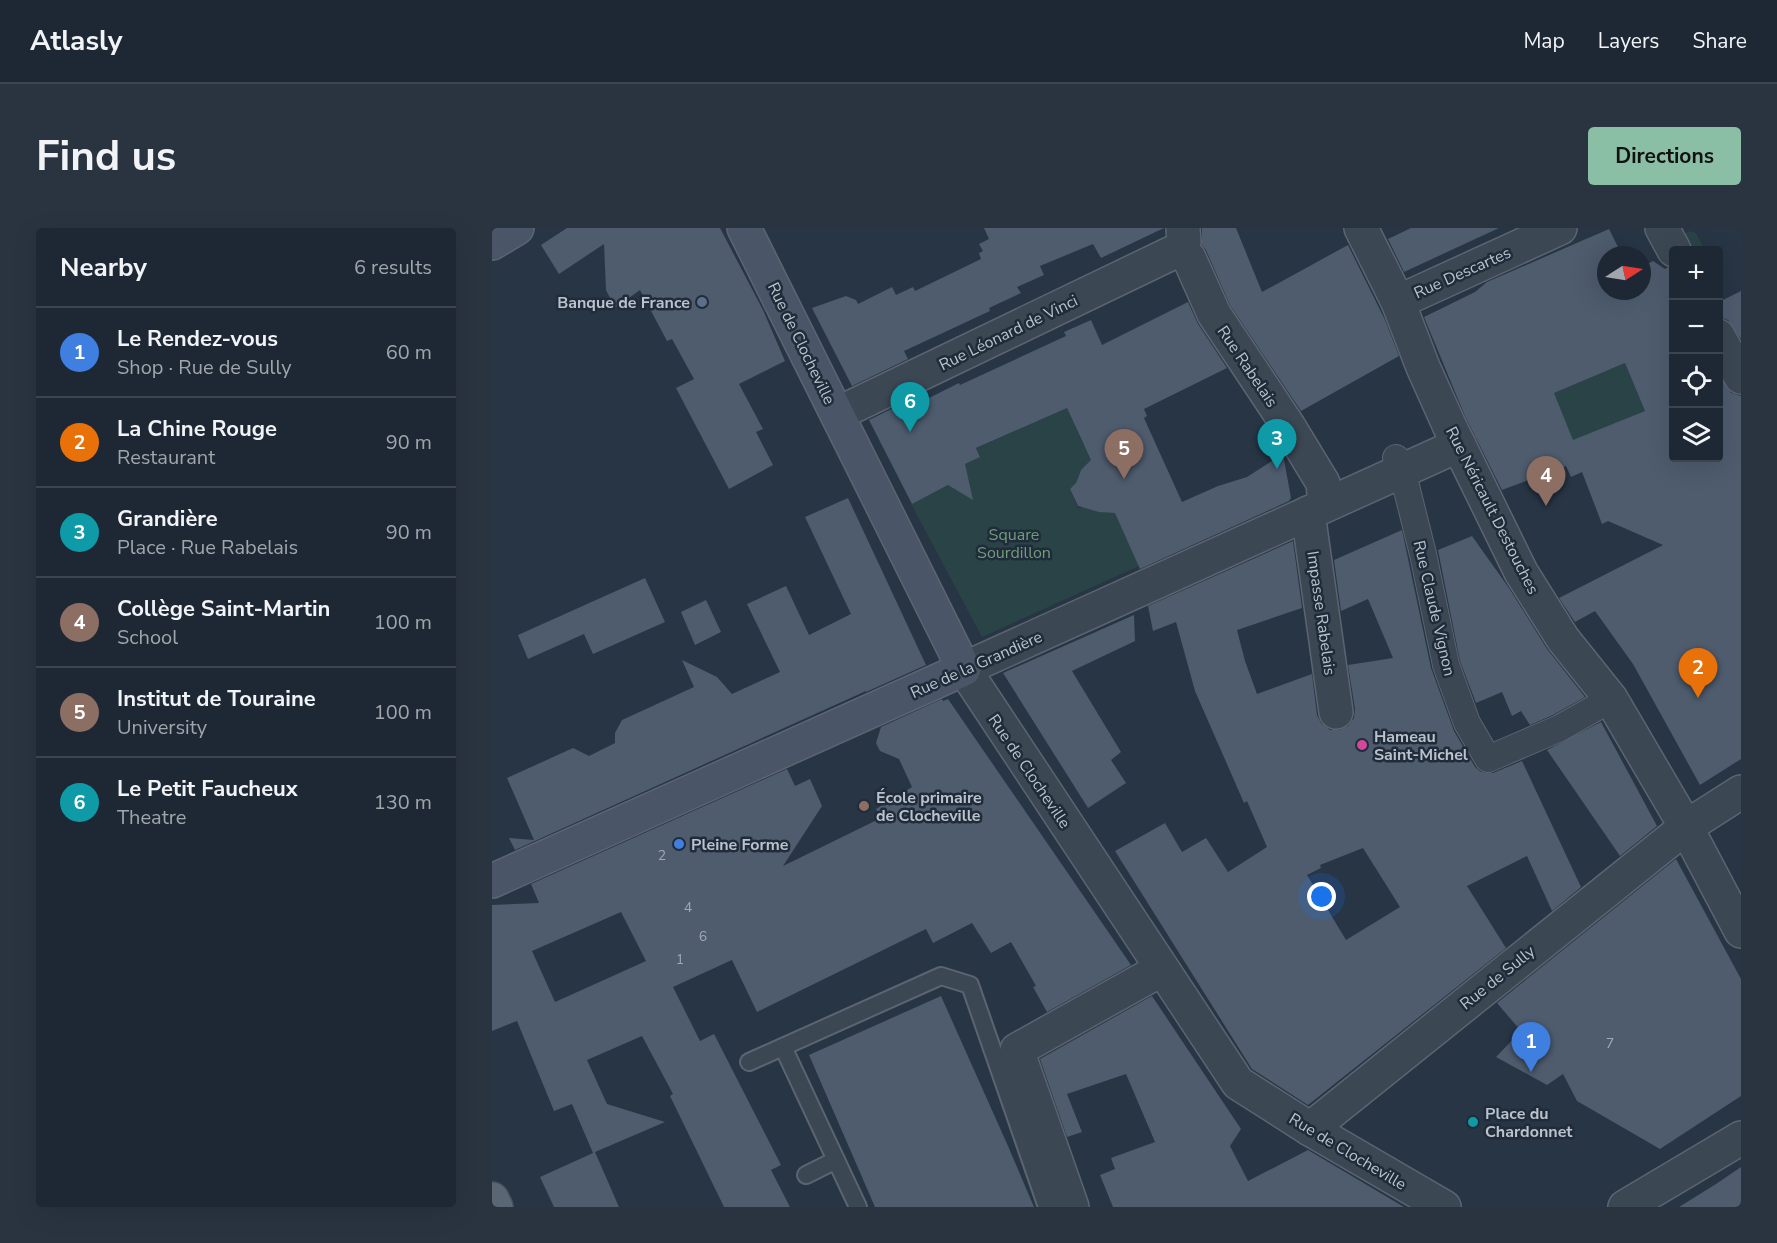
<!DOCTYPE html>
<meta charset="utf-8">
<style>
:root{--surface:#1d2834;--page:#2a3440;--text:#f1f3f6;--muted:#a0a6ac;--line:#3b444f;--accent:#8abfa5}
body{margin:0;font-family:"Nunito Sans",sans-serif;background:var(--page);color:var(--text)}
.controls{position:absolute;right:18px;top:18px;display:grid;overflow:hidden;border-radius:6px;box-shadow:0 6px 24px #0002}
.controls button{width:54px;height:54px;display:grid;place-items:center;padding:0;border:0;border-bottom:2px solid var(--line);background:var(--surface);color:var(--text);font:30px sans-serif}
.compass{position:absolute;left:1105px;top:18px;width:54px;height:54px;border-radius:50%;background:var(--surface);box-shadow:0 6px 24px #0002;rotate:78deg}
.you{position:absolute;left:830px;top:669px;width:21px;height:21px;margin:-15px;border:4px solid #fff;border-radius:50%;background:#1a73e8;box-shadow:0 0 0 9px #1a73e833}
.badge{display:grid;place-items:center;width:39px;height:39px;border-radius:50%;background:var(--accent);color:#fff;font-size:20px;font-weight:700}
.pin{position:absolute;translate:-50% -50px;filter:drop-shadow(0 2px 3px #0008)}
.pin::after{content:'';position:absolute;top:32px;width:21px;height:18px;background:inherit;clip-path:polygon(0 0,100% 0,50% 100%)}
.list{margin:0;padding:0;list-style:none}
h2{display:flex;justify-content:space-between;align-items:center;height:78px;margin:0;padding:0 24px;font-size:26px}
h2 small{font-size:20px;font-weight:400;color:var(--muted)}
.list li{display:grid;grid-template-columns:39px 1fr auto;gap:18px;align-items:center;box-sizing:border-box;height:90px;padding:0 24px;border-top:2px solid var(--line)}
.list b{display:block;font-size:22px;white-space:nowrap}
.list p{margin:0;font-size:20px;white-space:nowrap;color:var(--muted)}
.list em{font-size:20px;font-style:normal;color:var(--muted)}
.icon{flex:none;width:33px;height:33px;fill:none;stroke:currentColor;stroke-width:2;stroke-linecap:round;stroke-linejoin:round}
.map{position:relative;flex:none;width:1249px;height:979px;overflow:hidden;border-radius:6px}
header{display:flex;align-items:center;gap:36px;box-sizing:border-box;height:84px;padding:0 30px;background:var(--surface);border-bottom:2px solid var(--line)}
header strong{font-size:28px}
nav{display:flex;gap:33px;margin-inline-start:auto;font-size:21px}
.intro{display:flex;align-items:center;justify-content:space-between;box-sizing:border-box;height:144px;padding:0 36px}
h1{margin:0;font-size:42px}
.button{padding:15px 27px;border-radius:6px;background:var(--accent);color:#111;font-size:21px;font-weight:700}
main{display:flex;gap:36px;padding:0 36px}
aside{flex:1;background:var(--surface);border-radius:6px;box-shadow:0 6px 24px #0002}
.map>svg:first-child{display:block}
</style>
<header>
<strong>Atlasly</strong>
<nav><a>Map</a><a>Layers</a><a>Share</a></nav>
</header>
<div class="intro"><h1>Find us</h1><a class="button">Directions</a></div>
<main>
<aside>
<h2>Nearby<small>6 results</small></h2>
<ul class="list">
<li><span class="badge" style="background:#3f7fe0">1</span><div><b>Le Rendez-vous</b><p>Shop · Rue de Sully</p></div><em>60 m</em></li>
<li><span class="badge" style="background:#e8710a">2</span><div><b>La Chine Rouge</b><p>Restaurant</p></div><em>90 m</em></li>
<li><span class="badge" style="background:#0f9aa8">3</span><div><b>Grandière</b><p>Place · Rue Rabelais</p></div><em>90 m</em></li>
<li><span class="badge" style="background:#8d6e63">4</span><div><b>Collège Saint-Martin</b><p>School</p></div><em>100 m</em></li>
<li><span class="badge" style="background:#8d6e63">5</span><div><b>Institut de Touraine</b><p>University</p></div><em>100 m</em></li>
<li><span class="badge" style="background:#0f9aa8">6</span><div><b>Le Petit Faucheux</b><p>Theatre</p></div><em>130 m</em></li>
</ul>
</aside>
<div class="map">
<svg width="1249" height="979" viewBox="0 0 1249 979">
<rect width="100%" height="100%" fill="#273545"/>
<g fill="#2a4346">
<polygon points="1198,3 1204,5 1213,22 1192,22 1190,7"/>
<polygon points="1133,135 1153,183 1081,213 1062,165"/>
<path d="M575 180 591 216 604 232C593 238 583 244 585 258L578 261 586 280H589L590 277C607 281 607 289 626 279L647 338 490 409 419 276 459 256 463 262 471 263 477 253 470 237 488 229 485 220Z"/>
</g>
<g fill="#4e5c6e" fill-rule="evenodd">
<polygon points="75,0 228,0 271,82 293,133 247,156 271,201 264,204 281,237 237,261 184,160 202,151 180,111 175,113 148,62 123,80 114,62 112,16 67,46 49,17"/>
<polygon points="492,0 672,0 609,30 601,16 548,38 552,47 525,59 529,65 497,80 498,83 412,123 416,131 360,158 320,80 354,68 364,72 366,76 400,59 404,67 421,59 423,63 489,31 487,25 491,23 487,16 497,11"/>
<polygon points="710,0 744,0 770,64 856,17 893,92 907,128 809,183 738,77 714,22 710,17"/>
<polygon points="919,0 1007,0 912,44 896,11"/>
<path d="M1117 1 1130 27H1114V63H1150V39L1161 33 1173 41 1176 39 1182 41V230H1227V147L1239 165 1249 168V531L1208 557 1141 436 1103 383 1083 394 1067 370 1171 317 1116 293 1110 296 1090 244 1079 249 1074 238 1010 262 973 188 932 89 983 64 995 54ZM1133 135 1153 183 1081 212 1062 165Z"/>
<polygon points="1249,63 1249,111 1236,92 1227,89 1227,67 1229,73"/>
<polygon points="696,74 706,96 735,140 652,181 655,188 652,190 690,274 726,258 755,249 791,226 799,270 797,273 648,341 623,285 607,284 586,278 578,261 584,255 589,242 599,232 575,180 484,220 488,229 473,236 481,272 456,257 420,276 377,192 432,165 435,171 467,155 468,157 574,108 572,104 599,92 610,117"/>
<polygon points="356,270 434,437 374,464 374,463 23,622 17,610 42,612 15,550 81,520 97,528 123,515 123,505 130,492 202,459 190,432 225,449 240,466 288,444 255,376 294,358 317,407 359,386 313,289"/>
<path d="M910 302 939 440 962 503 983 539 989 544 1001 545 1030 533 1089 659 1060 683 1035 628 975 658 1014 720 816 877 760 841 623 623 673 595 690 624 714 610 736 644 775 619 755 573 752 575 703 463 684 394 661 403 656 378 801 313 810 380 745 402 753 433 765 466 820 446 825 487 829 495 838 502H847L856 498 862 490 863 481 856 437 901 430 876 371 849 383 842 332ZM871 620 908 679 854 712 815 647 829 640 828 637Z"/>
<polygon points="980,308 1017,360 1055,421 1093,469 1061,487 1038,497 1029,483 1020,488 1010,464 984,475 968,433 946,322"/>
<polygon points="153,350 173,394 101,426 92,406 36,431 26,407"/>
<polygon points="214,372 229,404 203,417 189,384"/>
<polygon points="642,387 643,413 580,443 629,524 619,532 634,555 596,580 511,445"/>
<path d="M450 471 451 473 456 471 639 737 555 784 541 759 544 758 519 714 499 725 480 695 441 715 434 701 265 784 240 732 181 759 208 813 222 806 289 937 279 942 298 979H232L178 868 181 866 150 808 95 832 115 876 173 894 103 924 127 979H62L48 949 101 925 80 876 62 883 25 793 0 803V677L47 675 39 656 295 541 303 558 318 551 330 578 291 638 389 590 384 581 420 559 407 531 388 523 384 515 389 499ZM129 684 154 733 63 774 40 723Z"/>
<polygon points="1109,494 1165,598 1128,628 1055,522"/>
<polygon points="1184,631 1249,751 1249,868 1168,921 1085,873 1071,846 1055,857 1004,829 1029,803 1005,775"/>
<polygon points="449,768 516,918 542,979 383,979 317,827"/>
<polygon points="660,768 749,901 738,918 756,953 816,922 912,979 621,979 608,947 623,941 619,930 663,914 634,846 575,866 590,904 575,909 548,831"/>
<polygon points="1249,939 1249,979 1187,979 1224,956"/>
</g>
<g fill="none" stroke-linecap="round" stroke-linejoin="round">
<g stroke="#5b6571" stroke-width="20">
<g id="service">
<polyline points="291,819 366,979"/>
<polyline points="257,834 449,748 478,757 555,979"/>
<polyline points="314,947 344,932"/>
</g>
</g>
<g stroke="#5b6571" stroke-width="28">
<polyline id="pedestrian" points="904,230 910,242 931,326 954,437 975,495 996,531 1068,500 1119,471"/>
</g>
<g stroke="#5b6571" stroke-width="36">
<g id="minor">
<polyline points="869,0 906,74 931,139 957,197 1029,344 1071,411 1119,471 1194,599 1249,703"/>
<polyline points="1170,0 1182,22"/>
<polyline points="686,22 697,30 722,86 797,199 831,255 833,277"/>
<polyline points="906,74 1068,0"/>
<polyline points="1226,108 1249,149"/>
<polyline points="345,186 686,22 692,14 691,0"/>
<polyline points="816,285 844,484"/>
<polyline points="818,901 1194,599 1249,564"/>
<polyline points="580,979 525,822 670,741"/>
<polyline points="952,979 818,901 746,855 472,441 967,217"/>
</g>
</g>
<g stroke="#5b6571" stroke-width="36">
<polyline id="tertiary" points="1133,979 1249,910"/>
</g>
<g stroke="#5b6571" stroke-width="36">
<g id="secondary">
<polyline points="0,15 25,0"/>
<polyline points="0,653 472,441 252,0"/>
</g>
</g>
<g stroke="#46505d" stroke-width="36">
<polyline id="primary" points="0,971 4,979"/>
</g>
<use href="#service" stroke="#3c4754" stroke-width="16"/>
<use href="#pedestrian" stroke="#3c4754" stroke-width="26"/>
<use href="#minor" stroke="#3c4754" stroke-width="33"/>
<use href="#tertiary" stroke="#3c4754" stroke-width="33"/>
<use href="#secondary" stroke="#4a5667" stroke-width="33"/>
<use href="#primary" stroke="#5a6674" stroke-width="33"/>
</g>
<circle fill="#5c6f8a" stroke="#202c3a" stroke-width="2" cx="210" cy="74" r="6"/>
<circle fill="#d1479c" stroke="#202c3a" stroke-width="2" cx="870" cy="517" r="6"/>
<circle fill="#8d6e63" stroke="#202c3a" stroke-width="2" cx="372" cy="578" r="6"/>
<circle fill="#3f7fe0" stroke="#202c3a" stroke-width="2" cx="187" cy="616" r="6"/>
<circle fill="#0f9aa8" stroke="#202c3a" stroke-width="2" cx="981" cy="894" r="6"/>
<g text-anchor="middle" stroke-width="5" stroke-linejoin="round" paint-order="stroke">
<g font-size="14" fill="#9fa8b5">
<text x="170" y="632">2</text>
<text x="196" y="684">4</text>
<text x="211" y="713">6</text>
<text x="188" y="736">1</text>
<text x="1118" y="820">7</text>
</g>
<g font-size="16" fill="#bac2cd" stroke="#202c3a">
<text transform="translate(970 44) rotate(-24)" y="6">Rue Descartes</text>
<text transform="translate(516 104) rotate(-26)" y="6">Rue Léonard de Vinci</text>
<text transform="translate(310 115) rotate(64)" y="6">Rue de Clocheville</text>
<text transform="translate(756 138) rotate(56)" y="6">Rue Rabelais</text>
<text transform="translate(1001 282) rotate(63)" y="6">Rue Néricault Destouches</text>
<text transform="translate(943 380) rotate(77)" y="6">Rue Claude Vignon</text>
<text transform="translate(830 385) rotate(82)" y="6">Impasse Rabelais</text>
<text transform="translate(484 436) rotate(-24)" y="6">Rue de la Grandière</text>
<text transform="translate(538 543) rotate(56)" y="6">Rue de Clocheville</text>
<text transform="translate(1005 749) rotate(-39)" y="6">Rue de Sully</text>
<text transform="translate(856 923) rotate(31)" y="6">Rue de Clocheville</text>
</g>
<g font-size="16" font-weight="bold" fill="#bac2cd" stroke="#202c3a" text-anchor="start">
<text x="198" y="80" text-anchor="end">Banque de France</text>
<text x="882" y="514">Hameau<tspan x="882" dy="18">Saint-Michel</tspan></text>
<text x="384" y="575">École primaire<tspan x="384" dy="18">de Clocheville</tspan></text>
<text x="199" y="622">Pleine Forme</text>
<text x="993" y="891">Place du<tspan x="993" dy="18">Chardonnet</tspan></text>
</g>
<g font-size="16" fill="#719e79" stroke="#202c3a">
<text x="522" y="312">Square<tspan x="522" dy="18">Sourdillon</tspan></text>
</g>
</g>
</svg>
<div class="controls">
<button>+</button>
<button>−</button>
<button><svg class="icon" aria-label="locate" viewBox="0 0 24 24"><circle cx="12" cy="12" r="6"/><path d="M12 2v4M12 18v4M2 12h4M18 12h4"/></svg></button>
<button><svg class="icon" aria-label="layers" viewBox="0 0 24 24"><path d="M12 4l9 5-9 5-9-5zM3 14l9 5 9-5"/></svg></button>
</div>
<svg class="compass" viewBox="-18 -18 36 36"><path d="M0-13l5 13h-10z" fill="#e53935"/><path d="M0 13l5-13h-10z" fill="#a0a6ac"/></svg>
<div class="you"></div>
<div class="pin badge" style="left:1039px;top:844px;background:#3f7fe0">1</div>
<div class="pin badge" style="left:1206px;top:470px;background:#e8710a">2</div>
<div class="pin badge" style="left:785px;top:241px;background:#0f9aa8">3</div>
<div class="pin badge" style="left:1054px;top:278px;background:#8d6e63">4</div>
<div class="pin badge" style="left:632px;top:251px;background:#8d6e63">5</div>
<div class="pin badge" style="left:418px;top:204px;background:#0f9aa8">6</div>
</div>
</main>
